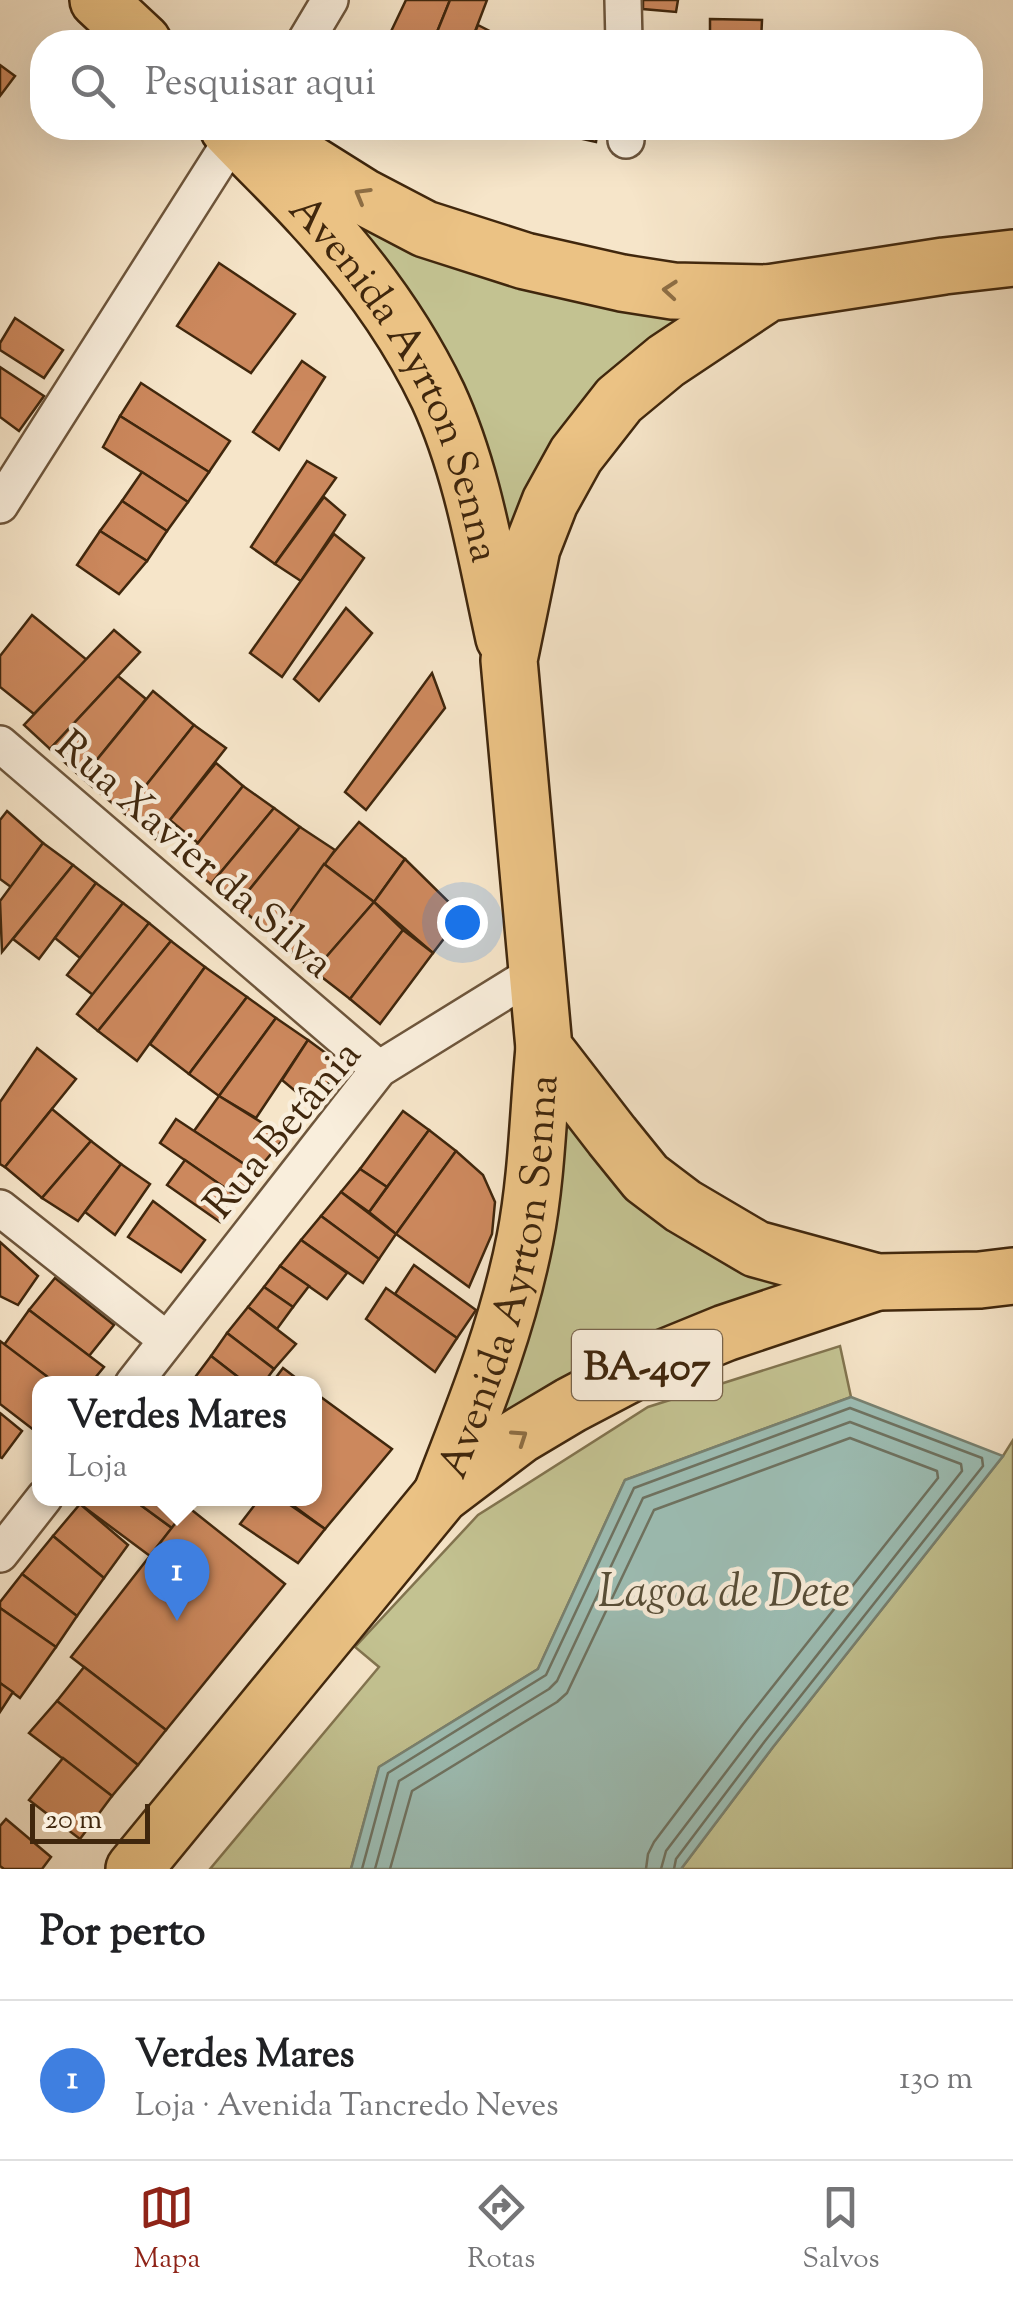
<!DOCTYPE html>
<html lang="pt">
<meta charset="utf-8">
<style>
:root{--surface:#fff;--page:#f6f6f6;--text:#202124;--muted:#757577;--line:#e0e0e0;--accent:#8f2418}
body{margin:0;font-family:"Sorts Mill Goudy",serif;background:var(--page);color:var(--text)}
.scale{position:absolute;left:30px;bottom:25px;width:120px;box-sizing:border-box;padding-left:10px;border:5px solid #40270d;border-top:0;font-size:28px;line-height:35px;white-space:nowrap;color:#40270d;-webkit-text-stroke:8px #f9eedc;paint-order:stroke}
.you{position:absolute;left:462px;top:922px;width:35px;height:35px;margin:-25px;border:8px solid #fff;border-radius:50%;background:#1a73e8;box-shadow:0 0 0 15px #1a73e833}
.badge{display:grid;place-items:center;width:65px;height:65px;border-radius:50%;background:var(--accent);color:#fff;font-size:32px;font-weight:700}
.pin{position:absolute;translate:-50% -82px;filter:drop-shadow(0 2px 5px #0008)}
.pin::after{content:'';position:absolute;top:52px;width:35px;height:30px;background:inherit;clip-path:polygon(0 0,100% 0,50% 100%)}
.popup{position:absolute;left:32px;top:1376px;width:290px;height:130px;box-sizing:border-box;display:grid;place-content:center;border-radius:20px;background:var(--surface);filter:drop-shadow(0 2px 8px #0005);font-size:32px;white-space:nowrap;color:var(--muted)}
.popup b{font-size:38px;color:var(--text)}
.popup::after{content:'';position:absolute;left:50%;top:100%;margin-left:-20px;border:20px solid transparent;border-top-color:var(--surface)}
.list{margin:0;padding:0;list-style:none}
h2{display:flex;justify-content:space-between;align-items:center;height:130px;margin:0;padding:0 40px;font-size:42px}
h2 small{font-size:32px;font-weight:400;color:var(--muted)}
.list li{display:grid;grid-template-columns:65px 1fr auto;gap:30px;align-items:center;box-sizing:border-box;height:160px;padding:0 40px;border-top:2px solid var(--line)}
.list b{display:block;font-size:38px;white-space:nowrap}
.list p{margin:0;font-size:32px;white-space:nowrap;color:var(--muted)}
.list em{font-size:32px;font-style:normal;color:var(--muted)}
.icon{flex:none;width:55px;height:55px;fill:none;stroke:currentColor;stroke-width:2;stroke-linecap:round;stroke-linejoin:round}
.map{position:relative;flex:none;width:1013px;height:1869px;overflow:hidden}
.search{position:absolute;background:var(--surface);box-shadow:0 10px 40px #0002;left:30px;right:30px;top:30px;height:110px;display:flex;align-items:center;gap:25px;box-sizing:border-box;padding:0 35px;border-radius:40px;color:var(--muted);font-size:38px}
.sheet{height:290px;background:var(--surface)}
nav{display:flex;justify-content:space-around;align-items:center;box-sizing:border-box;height:140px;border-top:2px solid var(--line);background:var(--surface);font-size:28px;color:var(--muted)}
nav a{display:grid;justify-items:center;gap:5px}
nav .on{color:var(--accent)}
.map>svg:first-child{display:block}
</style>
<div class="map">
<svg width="1013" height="1869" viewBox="0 0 1013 1869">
<rect width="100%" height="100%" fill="#f6e5c9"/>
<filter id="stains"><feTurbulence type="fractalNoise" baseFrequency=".002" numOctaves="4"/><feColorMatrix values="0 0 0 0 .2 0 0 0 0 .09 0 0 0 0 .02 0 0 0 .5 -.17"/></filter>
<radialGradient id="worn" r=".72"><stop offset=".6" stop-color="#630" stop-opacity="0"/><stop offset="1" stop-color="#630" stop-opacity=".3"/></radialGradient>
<g fill="#c3c291" stroke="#82744f" stroke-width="2.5">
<polygon points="324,194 705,311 512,542"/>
<polygon points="562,1111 806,1284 490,1434"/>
<polygon points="840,1346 851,1397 625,1480 538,1669 379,1767 351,1869 210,1869 379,1667 355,1647 478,1515 648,1407"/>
<polygon points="1013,1440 1013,1869 681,1869 773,1747 1003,1456"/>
</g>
<polygon fill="#9dbfb6" stroke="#788272" stroke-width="2.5" points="851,1397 1003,1456 773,1747 681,1869 351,1869 379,1767 538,1669 625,1480"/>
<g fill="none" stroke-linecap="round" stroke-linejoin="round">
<g stroke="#6e7362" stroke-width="2.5">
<polyline points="362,1869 388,1773 546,1675 634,1488 850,1408 982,1458 983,1466 765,1741 676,1859 674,1869"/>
<polyline points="375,1869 399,1781 549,1689 557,1681 643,1498 850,1422 961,1464 962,1471 755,1734 666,1851 661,1869"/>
<polyline points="390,1869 412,1791 557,1702 567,1693 654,1510 850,1438 937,1471 938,1478 743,1724 654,1842 648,1854 646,1869"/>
</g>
</g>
<g fill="#cc885d" stroke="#40270d" stroke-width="2.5">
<polygon points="406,0 450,0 433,42 386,42"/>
<polygon points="450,0 487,0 471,42 433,42"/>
<polygon points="643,0 678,0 676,12 643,9"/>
<polygon points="710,19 762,20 761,42 710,42"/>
<polygon points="478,25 511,42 471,42"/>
<polygon points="0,65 15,76 0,96"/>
<polygon points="543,128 598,128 596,142 542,130"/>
<polygon points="219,263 295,314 251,373 177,326"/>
<polygon points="15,318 63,350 44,378 0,350 0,343"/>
<polygon points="302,361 325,377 279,450 253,432"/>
<polygon points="0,367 44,396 19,431 0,417"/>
<polygon points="141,383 230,441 209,472 120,416"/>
<polygon points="120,416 209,472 188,502 103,447"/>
<polygon points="307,461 336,478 275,564 251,547"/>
<polygon points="142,472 188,502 167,531 122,501"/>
<polygon points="324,497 345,515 301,581 275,564"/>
<polygon points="122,501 167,531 147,561 100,531"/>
<polygon points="100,531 147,561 119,594 77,565"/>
<polygon points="334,534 364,558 282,677 250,653"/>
<polygon points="346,608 372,633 319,701 294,679"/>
<polygon points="32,615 87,660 34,714 0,687 0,656"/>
<polygon points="114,630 140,652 50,749 24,725"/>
<polygon points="432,673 445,708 366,810 345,792"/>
<polygon points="118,676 146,699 82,778 50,749"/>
<polygon points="153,691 194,725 124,813 82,778"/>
<polygon points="194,725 226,748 155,839 124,813"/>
<polygon points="216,763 243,786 198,843 170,820"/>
<polygon points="243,786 274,808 211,884 183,862"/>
<polygon points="274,808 300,827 237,905 211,884"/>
<polygon points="7,811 43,843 11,887 0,879 0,820"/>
<polygon points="359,822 405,859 374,902 324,864"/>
<polygon points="300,827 335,850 273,936 237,905"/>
<polygon points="43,843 73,865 2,952 0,901"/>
<polygon points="405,859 462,915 433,953 374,902"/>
<polygon points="324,864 374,902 314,971 273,936"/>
<polygon points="73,865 96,883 39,959 13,939"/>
<polygon points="96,883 123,903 80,958 55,938"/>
<polygon points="374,902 403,930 350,999 314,971"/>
<polygon points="123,903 149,923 93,995 67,975"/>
<polygon points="149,923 171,941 98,1031 77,1014"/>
<polygon points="403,930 433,953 380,1024 350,999"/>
<polygon points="171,941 205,967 137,1061 98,1031"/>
<polygon points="205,967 247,997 189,1074 150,1044"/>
<polygon points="247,997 276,1018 219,1096 189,1074"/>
<polygon points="276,1018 308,1040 256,1118 219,1096"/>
<polygon points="308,1040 342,1065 312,1105 282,1080"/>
<polygon points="37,1048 76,1079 5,1167 0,1164 0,1102"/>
<polygon points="219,1096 285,1137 256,1172 194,1131"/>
<polygon points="52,1109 91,1141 42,1198 5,1167"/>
<polygon points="403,1111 429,1130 387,1187 360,1169"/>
<polygon points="176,1119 256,1172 238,1197 160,1143"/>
<polygon points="429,1130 456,1151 396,1234 369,1212"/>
<polygon points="91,1141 121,1164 78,1221 42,1198"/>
<polygon points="456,1151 483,1175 495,1202 492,1234 469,1287 396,1234"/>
<polygon points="185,1160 238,1197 220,1222 167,1185"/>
<polygon points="121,1164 150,1184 115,1235 85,1212"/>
<polygon points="360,1169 387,1187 369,1212 341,1192"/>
<polygon points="341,1192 396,1234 379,1259 321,1216"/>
<polygon points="153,1201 205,1240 181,1272 128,1237"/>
<polygon points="321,1216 379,1259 363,1283 301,1240"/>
<polygon points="301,1240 347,1273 327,1299 280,1266"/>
<polygon points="0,1242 38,1276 18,1305 0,1296"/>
<polygon points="414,1265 476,1310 457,1338 395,1294"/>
<polygon points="280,1266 309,1286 293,1307 264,1287"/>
<polygon points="55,1278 114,1325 89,1356 29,1310"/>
<polygon points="264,1287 293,1307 277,1329 248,1307"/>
<polygon points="386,1288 457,1338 435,1372 366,1319"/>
<polygon points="248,1307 296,1344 274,1369 227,1333"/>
<polygon points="29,1310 104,1367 90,1384 57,1384 4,1345"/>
<polygon points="227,1333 274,1369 263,1384 247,1384 211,1356"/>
<polygon points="0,1341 57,1384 39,1384 39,1434 0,1404"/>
<polygon points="211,1356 247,1384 190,1384"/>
<polygon points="283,1368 304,1384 271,1384"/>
<polygon points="314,1392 392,1449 325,1529 283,1498 314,1498"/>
<polygon points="0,1413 22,1431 2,1458 0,1457"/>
<polygon points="83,1498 131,1498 172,1528 150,1556 80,1504"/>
<polygon points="131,1498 177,1498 188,1507 172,1528"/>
<polygon points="260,1498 280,1498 325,1529 298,1563 240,1524"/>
<polygon points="80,1504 128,1545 104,1578 53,1536"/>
<polygon points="188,1507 285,1584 166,1730 71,1657"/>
<polygon points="53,1536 104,1578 77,1616 22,1574"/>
<polygon points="22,1574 77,1616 56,1647 0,1608 0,1602"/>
<polygon points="0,1608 56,1647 20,1698 0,1683"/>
<polygon points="84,1667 166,1730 138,1765 57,1701"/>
<polygon points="0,1683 13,1692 0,1712"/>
<polygon points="57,1701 138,1765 112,1796 29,1733"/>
<polygon points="63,1758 112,1796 80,1839 29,1800"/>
<polygon points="6,1819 51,1857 42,1869 4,1869 0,1866 0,1826"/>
</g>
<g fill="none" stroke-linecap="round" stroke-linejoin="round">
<g stroke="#6e563c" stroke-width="40">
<g id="minor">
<polyline points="623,0 624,42"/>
<polyline points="305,42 330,0"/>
<polyline points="626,128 626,140"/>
<polyline points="0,505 235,135"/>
<polyline points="0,744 379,1069"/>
<polyline points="0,1208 167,1340"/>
<polyline points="133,1384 379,1069 536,972"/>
<polyline points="0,1554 44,1498"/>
</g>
</g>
<g stroke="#40270d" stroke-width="60">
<g id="primary">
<polyline points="98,0 143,42"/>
<path id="s1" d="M228 128C255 157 285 185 312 215 361 268 407 331 438 396 473 472 486 557 504 638"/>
<polyline points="260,132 362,196 425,229 525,261 622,283 673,291 768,293"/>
<polyline points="1013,258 944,266 768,293 666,361 619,400 576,455 550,502 532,548 509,660 544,1048 612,1136 646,1178 683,1206 756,1249 877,1282 980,1280 1013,1276"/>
<path id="s2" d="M441 1495C474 1410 507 1330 525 1239 537 1177 538 1112 544 1048"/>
<polyline points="134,1869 441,1495 519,1436 571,1405 649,1364 725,1333 877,1282"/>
</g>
</g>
<use href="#minor" stroke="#f9eedc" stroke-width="35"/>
<use href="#primary" stroke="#ebc284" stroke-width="55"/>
</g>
<defs><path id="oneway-chevron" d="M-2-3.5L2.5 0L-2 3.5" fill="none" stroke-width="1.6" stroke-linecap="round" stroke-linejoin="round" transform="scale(2.5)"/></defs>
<g stroke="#8d6d43">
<use href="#oneway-chevron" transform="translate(362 195) rotate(-150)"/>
<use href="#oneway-chevron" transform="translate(670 290) rotate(-175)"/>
<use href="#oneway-chevron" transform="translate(520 1437) rotate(-34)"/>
</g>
<g text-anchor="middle" stroke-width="9" stroke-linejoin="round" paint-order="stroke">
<rect fill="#f9eedc" stroke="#78634b" stroke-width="2.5" x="572" y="1330" width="150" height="70" rx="8"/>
<g font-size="40" font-weight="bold" fill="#40270d">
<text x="647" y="1379">BA-407</text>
</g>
<g font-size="42" fill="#40270d" stroke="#f9eedc">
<text dy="15" stroke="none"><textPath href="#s1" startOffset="308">Avenida Ayrton Senna</textPath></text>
<text transform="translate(196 853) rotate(41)" y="15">Rua Xavier da Silva</text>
<text transform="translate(281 1128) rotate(-50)" y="15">Rua Betânia</text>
<text dy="15" stroke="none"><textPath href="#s2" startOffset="228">Avenida Ayrton Senna</textPath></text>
</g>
<g font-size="45" font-style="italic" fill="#574d37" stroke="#f9eedc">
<text x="724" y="1605">Lagoa de Dete</text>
</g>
</g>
<rect width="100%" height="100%" filter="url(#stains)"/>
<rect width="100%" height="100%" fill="url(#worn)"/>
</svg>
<div class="scale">20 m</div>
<div class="you"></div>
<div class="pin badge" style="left:177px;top:1621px;background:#3f7fe0">1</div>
<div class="popup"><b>Verdes Mares</b>Loja</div>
<div class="search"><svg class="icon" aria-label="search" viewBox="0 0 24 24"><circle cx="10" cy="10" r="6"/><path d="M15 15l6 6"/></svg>Pesquisar aqui</div>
</div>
<section class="sheet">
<h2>Por perto<small></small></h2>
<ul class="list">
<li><span class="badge" style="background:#3f7fe0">1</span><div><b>Verdes Mares</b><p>Loja · Avenida Tancredo Neves</p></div><em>130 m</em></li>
</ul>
</section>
<nav>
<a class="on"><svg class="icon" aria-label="map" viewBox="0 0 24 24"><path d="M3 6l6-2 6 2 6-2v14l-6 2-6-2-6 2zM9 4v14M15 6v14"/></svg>Mapa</a>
<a><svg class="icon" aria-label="directions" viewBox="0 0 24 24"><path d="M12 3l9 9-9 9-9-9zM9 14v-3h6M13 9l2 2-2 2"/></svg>Rotas</a>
<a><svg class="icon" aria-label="saved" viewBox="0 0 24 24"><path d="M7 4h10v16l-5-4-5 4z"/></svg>Salvos</a>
</nav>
